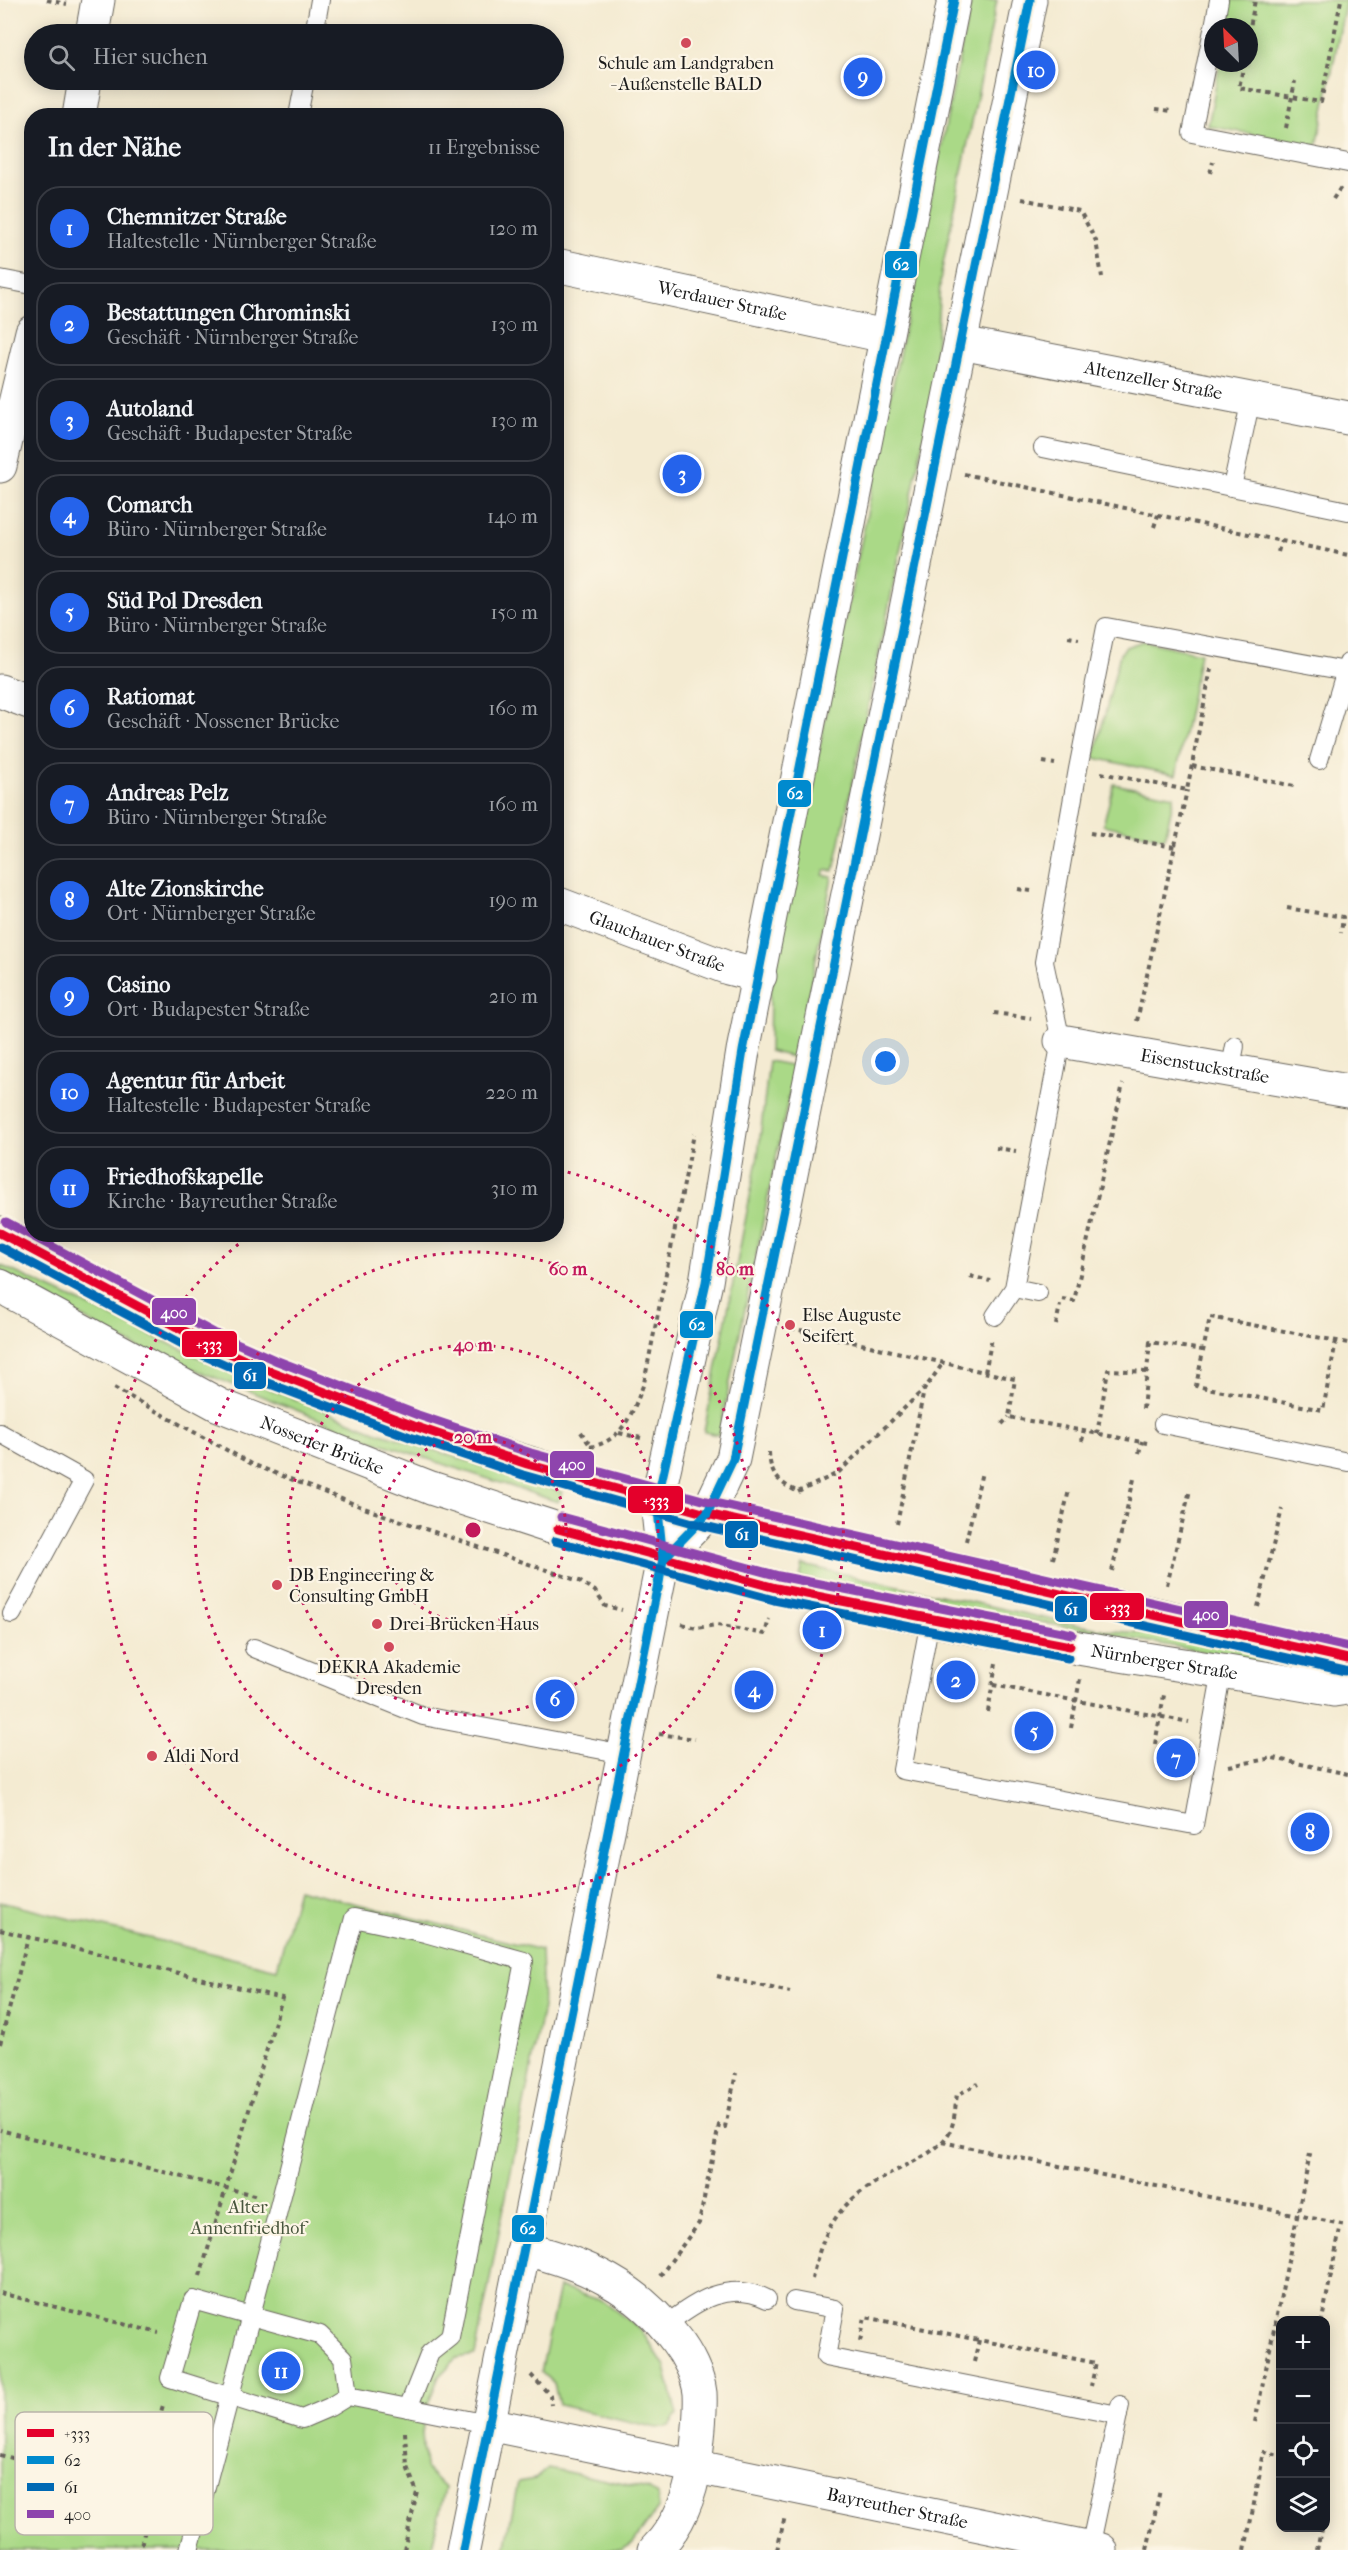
<!DOCTYPE html>
<html lang="de">
<meta charset="utf-8">
<style>
:root{--surface:#171b24;--page:#20242c;--text:#f1f3f6;--muted:#9ea1a6;--line:#363941;--accent:#2563eb}
body{margin:0;font-family:"IM FELL French Canon",serif;background:var(--page);color:var(--text)}
.controls{position:absolute;right:18px;bottom:18px;display:grid;overflow:hidden;border-radius:12px;box-shadow:0 3px 15px #0003}
.controls button{width:54px;height:54px;display:grid;place-items:center;padding:0;border:0;border-bottom:2px solid var(--line);background:var(--surface);color:var(--text);font:30px sans-serif}
.compass{position:absolute;left:1204px;top:18px;width:54px;height:54px;border-radius:50%;background:var(--surface);box-shadow:0 3px 15px #0003;rotate:336deg}
.you{position:absolute;left:886px;top:1062px;width:21px;height:21px;margin:-15px;border:4px solid #fff;border-radius:50%;background:#1a73e8;box-shadow:0 0 0 9px #1a73e833}
.badge{display:grid;place-items:center;width:39px;height:39px;border-radius:50%;background:var(--accent);color:#fff;font-size:20px;font-weight:700}
.pin{position:absolute;translate:-50% -50%;border:3px solid #fff;box-shadow:0 2px 6px #0006}
.list{margin:0;padding:0;list-style:none}
h2{display:flex;justify-content:space-between;align-items:center;height:78px;margin:0;padding:0 24px;font-size:26px}
h2 small{font-size:20px;font-weight:400;color:var(--muted)}
.list li{display:grid;grid-template-columns:39px 1fr auto;gap:18px;align-items:center;box-sizing:border-box;height:84px;margin:0 12px 12px;padding:0 12px;border:2px solid var(--line);border-radius:24px}
.list b{display:block;font-size:22px;white-space:nowrap}
.list p{margin:0;font-size:20px;white-space:nowrap;color:var(--muted)}
.list em{font-size:20px;font-style:normal;color:var(--muted)}
.icon{flex:none;width:33px;height:33px;fill:none;stroke:currentColor;stroke-width:2;stroke-linecap:round;stroke-linejoin:round}
.map{position:relative;flex:none;width:1348px;height:2550px;overflow:hidden}
.search{position:absolute;background:var(--surface);box-shadow:0 3px 15px #0003;left:24px;top:24px;width:540px;height:66px;display:flex;align-items:center;gap:15px;box-sizing:border-box;padding:0 21px;border-radius:33px;color:var(--muted);font-size:22px}
.panel{position:absolute;background:var(--surface);box-shadow:0 3px 15px #0003;left:24px;top:108px;width:540px;height:1134px;border-radius:24px}
.map>svg:first-child{display:block}
</style>
<div class="map">
<svg width="1348" height="2550" viewBox="0 0 1348 2550">
<rect width="100%" height="100%" fill="#fcf5e5"/>
<filter id="ink" filterUnits="userSpaceOnUse"><feTurbulence type="fractalNoise" baseFrequency=".0167" numOctaves="2"/><feDisplacementMap in="SourceGraphic" scale="12" xChannelSelector="R" yChannelSelector="G"/><feConvolveMatrix kernelMatrix="1 2 1 2 8 2 1 2 1" color-interpolation-filters="sRGB"/></filter>
<filter id="wash" filterUnits="userSpaceOnUse"><feTurbulence type="fractalNoise" baseFrequency=".008" numOctaves="4" result="noise"/><feDisplacementMap in="SourceGraphic" scale="24" xChannelSelector="R" yChannelSelector="G"/><feGaussianBlur stdDeviation="1.35" result="paint"/><feColorMatrix in="noise" values="0 0 0 0 0 0 0 0 0 0 0 0 0 0 0 0 0 1.4 0 .05"/><feComposite in="paint" operator="in"/></filter>
<g filter="url(#wash)">
<rect width="100%" height="100%" fill="#f4ebd2"/>
<g fill="#aad987" stroke="#637a52" stroke-width="1.5">
<path d="M971 0H997L941 274C937 315 937 356 932 397L834 871 825 870 823 875 832 877 796 1058 769 1051 770 992Z"/>
<polygon points="1231,0 1346,0 1317,146 1208,126 1220,63 1249,63 1249,27 1226,27"/>
<polygon points="1143,641 1200,653 1176,775 1094,758 1120,654 1126,647"/>
<polygon points="1114,784 1174,796 1165,838 1103,825"/>
<polygon points="769,1061 795,1066 719,1435 704,1432 758,1155"/>
<polygon points="0,1265 248,1380 375,1431 562,1492 558,1502 371,1440 181,1364 124,1341 0,1271"/>
<polygon points="803,1565 1062,1622 1111,1631 1184,1635 1338,1666 1335,1676 800,1578"/>
<polygon points="298,1889 541,1950 543,2007 475,2355 457,2358 439,2376 425,2412 422,2433 425,2468 445,2488 431,2550 0,2550 0,1902 277,1969"/>
<polygon points="559,2287 603,2301 642,2331 665,2367 677,2415 669,2426 657,2428 559,2405 554,2384 541,2372"/>
<polygon points="548,2468 648,2489 657,2495 659,2507 633,2543 622,2550 505,2550 518,2482 535,2479"/>
</g>
</g>
<g filter="url(#ink)">
<g fill="none" stroke-linecap="round" stroke-linejoin="round">
<g stroke="#68645c" stroke-width="20">
<g id="service">
<polyline points="1214,27 1219,0"/>
<polyline points="1213,30 1192,133 1348,163"/>
<polyline points="314,34 320,0"/>
<polyline points="298,116 305,80"/>
<polyline points="0,279 32,285"/>
<polyline points="1043,448 1348,511"/>
<polyline points="1232,487 1251,399"/>
<polyline points="1319,760 1348,663"/>
<polyline points="1230,1072 1235,1046"/>
<polyline points="1014,1288 1038,1293"/>
<polyline points="995,1316 1014,1288 1061,1041 1044,962 1078,769 1106,627 1346,671"/>
<polyline points="1163,1424 1348,1462"/>
<polyline points="0,1433 84,1480 12,1614"/>
<polyline points="930,1620 902,1770 1194,1825 1222,1670"/>
<polyline points="254,1648 423,1716 624,1754"/>
<polyline points="794,2301 835,2309 826,2357 1118,2415"/>
<path d="M666 2325C696 2301 728 2280 767 2299"/>
<polyline points="348,2396 343,2358 320,2335 193,2300 170,2378 302,2419 330,2407 348,2396 488,2424"/>
<polyline points="1090,2548 1120,2405"/>
<path d="M189 2550C246 2340 298 2129 354 1918L425 1933 524 1961 450 2337 430 2353 408 2408"/>
</g>
</g>
<g stroke="#68645c" stroke-width="35">
<g id="minor">
<polyline points="92,34 98,0"/>
<polyline points="79,116 85,80"/>
<path id="s1" d="M556 265 885 336"/>
<path id="s2" d="M961 343 1348 418"/>
<polyline points="0,466 32,332"/>
<polyline points="0,691 32,703"/>
<path id="s3" d="M556 903 728 968 760 976"/>
<path id="s4" d="M1061 1041 1348 1091"/>
<path d="M524 2249C585 2263 638 2288 676 2340 687 2354 698 2375 700 2393 701 2411 699 2430 697 2448 694 2487 683 2522 655 2550"/>
<path id="s5" d="M488 2424 1101 2550"/>
</g>
</g>
<g stroke="#68645c" stroke-width="35">
<polyline id="tertiary" points="463,2550 663,1559"/>
</g>
<g stroke="#68645c" stroke-width="35">
<g id="secondary">
<polyline points="657,1501 809,1538 1160,1615 1348,1659"/>
<path id="s6" d="M663 1559C802 1595 943 1624 1084 1649 1167 1663 1251 1675 1334 1690L1348 1688"/>
</g>
</g>
<g stroke="#68645c" stroke-width="35">
<g id="primary">
<path d="M0 1233C89 1280 177 1333 270 1371 396 1423 526 1464 657 1501"/>
<path id="s7" d="M0 1286 219 1405 431 1488 551 1527 663 1559"/>
<polyline points="663,1559 707,1514 733,1459 1030,0"/>
<polyline points="663,1559 657,1501 706,1282 743,1051 954,0"/>
</g>
</g>
<g stroke="#68645c" stroke-width="4" stroke-dasharray="4.5 4.5" stroke-linecap="butt">
<polyline points="47,0 67,4"/>
<polyline points="1249,33 1255,0"/>
<polyline points="1244,63 1239,88 1321,102 1341,0"/>
<polyline points="1156,109 1172,111"/>
<polyline points="1286,128 1295,81"/>
<polyline points="1210,173 1213,162"/>
<polyline points="1022,199 1080,211 1096,241 1102,277"/>
<polyline points="1333,199 1341,187"/>
<polyline points="964,474 1348,555"/>
<polyline points="1154,527 1158,515"/>
<polyline points="1278,552 1281,541"/>
<polyline points="1068,637 1079,639"/>
<polyline points="1043,762 1055,764"/>
<polyline points="1192,766 1294,786"/>
<polyline points="1101,773 1187,790 1211,669"/>
<polyline points="1090,833 1175,847"/>
<polyline points="1018,889 1031,891"/>
<polyline points="1287,908 1343,917 1341,933"/>
<polyline points="994,1013 1031,1018"/>
<polyline points="1137,1021 1187,790"/>
<polyline points="996,1148 1016,1151"/>
<polyline points="970,1276 990,1281"/>
<polyline points="1062,1299 1074,1301 1123,1084"/>
<polyline points="1056,1325 1060,1305"/>
<polyline points="791,1328 1015,1379 1009,1417 1147,1443"/>
<polyline points="1336,1341 1323,1410 1196,1386 1210,1317 1348,1343"/>
<polyline points="985,1372 992,1338"/>
<polyline points="114,1388 252,1464 372,1511 579,1581 595,1591 605,1606 622,1610"/>
<polyline points="1143,1409 1150,1342 1203,1350"/>
<polyline points="1002,1424 1009,1417"/>
<polyline points="581,1432 592,1448"/>
<polyline points="619,1433 641,1438"/>
<polyline points="1097,1434 1108,1370 1146,1372"/>
<polyline points="1082,1441 1084,1432"/>
<path d="M590 1447C623 1441 633 1412 644 1383L694 1134"/>
<path d="M769 1452C770 1475 778 1482 798 1492"/>
<polyline points="1139,1453 1142,1441"/>
<polyline points="798,1492 838,1473 923,1390"/>
<polyline points="897,1524 924,1390 943,1363"/>
<polyline points="966,1541 982,1472"/>
<polyline points="1053,1559 1069,1490"/>
<polyline points="1112,1571 1134,1479"/>
<polyline points="1167,1585 1190,1490"/>
<polyline points="1258,1607 1282,1509"/>
<polyline points="682,1624 696,1628 717,1625 765,1634 769,1619"/>
<polyline points="993,1685 1189,1722"/>
<polyline points="988,1712 996,1663"/>
<polyline points="1071,1728 1080,1679"/>
<polyline points="659,1734 695,1739"/>
<polyline points="1155,1744 1164,1695"/>
<polyline points="1229,1766 1273,1758 1348,1774"/>
<polyline points="0,1930 282,1998 226,2188 0,2130"/>
<polyline points="717,1976 790,1992"/>
<polyline points="0,2044 28,1938"/>
<polyline points="942,2142 1341,2224 1322,2320"/>
<polyline points="200,2276 226,2188 258,2196"/>
<polyline points="660,2276 699,2223 719,2125 725,2127 736,2073"/>
<path d="M812 2279C826 2213 850 2194 907 2165 923 2157 941 2148 950 2131 955 2121 955 2106 957 2095L978 2084"/>
<polyline points="0,2293 159,2333"/>
<polyline points="860,2341 865,2317 979,2340"/>
<polyline points="974,2362 979,2340 1096,2363 1091,2386"/>
<polyline points="531,2375 550,2395 551,2405"/>
<polyline points="1255,2422 1311,2149"/>
<polyline points="0,2455 154,2493 140,2550"/>
<polyline points="138,2488 164,2402"/>
<polyline points="404,2550 417,2492 407,2467 405,2432"/>
<polyline points="777,2550 785,2516"/>
<polyline points="1147,2550 1160,2490"/>
<polyline points="1245,2550 1264,2452 1280,2455"/>
<polyline points="1317,2550 1321,2529"/>
</g>
<use href="#service" stroke="#fff" stroke-width="18"/>
<use href="#minor" stroke="#fff" stroke-width="33"/>
<use href="#tertiary" stroke="#fff" stroke-width="33"/>
<use href="#secondary" stroke="#fff" stroke-width="33"/>
<use href="#primary" stroke="#fff" stroke-width="33"/>
<g stroke="#fcf5e5" stroke-width="14">
<g id="bus-1">
<polyline points="0,1233 209,1344 270,1371 414,1426 527,1464 707,1514 1348,1659"/>
<polyline points="558,1529 776,1588 1070,1646"/>
</g>
</g>
<g stroke="#fcf5e5" stroke-width="14">
<g id="bus-2">
<polyline points="658,1589 663,1559 657,1501 706,1282 743,1051 954,0"/>
<polyline points="463,2550 663,1559 707,1514 733,1459 1030,0"/>
</g>
</g>
<g stroke="#fcf5e5" stroke-width="14">
<g id="bus-3">
<polyline points="0,1247 203,1355 265,1382 410,1437 523,1475 704,1526 1345,1671"/>
<polyline points="555,1541 774,1600 1068,1658"/>
</g>
</g>
<g stroke="#fcf5e5" stroke-width="14">
<g id="bus-4">
<polyline points="6,1222 214,1333 275,1360 418,1415 531,1453 710,1502 1348,1647"/>
<polyline points="561,1517 779,1576 1072,1634"/>
</g>
</g>
<use href="#bus-1" stroke="#e4002b" stroke-width="9"/>
<use href="#bus-2" stroke="#008ace" stroke-width="9"/>
<use href="#bus-3" stroke="#0069b4" stroke-width="9"/>
<use href="#bus-4" stroke="#8e44ad" stroke-width="9"/>
</g>
</g>
<g fill="none" stroke="#c2185b" stroke-width="3" stroke-dasharray="3 6">
<circle cx="473" cy="1530" r="93"/>
<circle cx="473" cy="1530" r="185"/>
<circle cx="473" cy="1530" r="278"/>
<path d="M559 1170A370 370 0 1 1 250 1235"/>
</g>
<g fill="#d1495b" stroke="#fcf5e5" stroke-width="2">
<circle cx="686" cy="43" r="6"/>
<circle cx="790" cy="1325" r="6"/>
<circle cx="277" cy="1585" r="6"/>
<circle cx="377" cy="1624" r="6"/>
<circle cx="389" cy="1647" r="6"/>
<circle cx="152" cy="1756" r="6"/>
</g>
<g text-anchor="middle" stroke-width="4.5" stroke-linejoin="round" paint-order="stroke">
<g font-size="18" fill="#1c1c1c" stroke="#fcf5e5" text-anchor="start">
<text x="686" y="69" text-anchor="middle">Schule am Landgraben<tspan x="686" dy="21">- Außenstelle BALD</tspan></text>
<text x="802" y="1321">Else Auguste<tspan x="802" dy="21">Seifert</tspan></text>
<text x="289" y="1581">DB Engineering &amp;<tspan x="289" dy="21">Consulting GmbH</tspan></text>
<text x="389" y="1630">Drei-Brücken-Haus</text>
<text x="389" y="1673" text-anchor="middle">DEKRA Akademie<tspan x="389" dy="21">Dresden</tspan></text>
<text x="164" y="1762">Aldi Nord</text>
</g>
<g font-size="18" fill="#1c1c1c" stroke="#fcf5e5">
<text dy="6" stroke="none"><textPath href="#s1" startOffset="170">Werdauer Straße</textPath></text>
<text dy="6" stroke="none"><textPath href="#s2" startOffset="196">Altenzeller Straße</textPath></text>
<text dy="6" stroke="none"><textPath href="#s3" startOffset="108">Glauchauer Straße</textPath></text>
<text dy="6" stroke="none"><textPath href="#s4" startOffset="146">Eisenstuckstraße</textPath></text>
<text dy="6" stroke="none"><textPath href="#s7" startOffset="360">Nossener Brücke</textPath></text>
<text dy="6" stroke="none"><textPath href="#s6" startOffset="512">Nürnberger Straße</textPath></text>
<text dy="6" stroke="none"><textPath href="#s5" startOffset="418">Bayreuther Straße</textPath></text>
</g>
<g font-size="18" fill="#47553c" stroke="#fcf5e5">
<text x="248" y="2213">Alter<tspan x="248" dy="21">Annenfriedhof</tspan></text>
</g>
</g>
<rect x="15" y="2412" width="198" height="123" rx="9" fill="#fcf5e5" stroke="#b9b4a9" stroke-width="1.5"/>
<rect x="27" y="2429" width="27" height="8" fill="#e4002b"/>
<rect x="27" y="2456" width="27" height="8" fill="#008ace"/>
<rect x="27" y="2483" width="27" height="8" fill="#0069b4"/>
<rect x="27" y="2510" width="27" height="8" fill="#8e44ad"/>
<g font-size="16" fill="#1c1c1c">
<text x="64" y="2439">+333</text>
<text x="64" y="2466">62</text>
<text x="64" y="2493">61</text>
<text x="64" y="2520">400</text>
</g>
<circle cx="473" cy="1530" r="9" fill="#c2185b" stroke="#fcf5e5" stroke-width="3"/>
<g font-size="18" text-anchor="middle" font-weight="bold" fill="#c2185b" stroke="#fcf5e5" stroke-width="4.5" stroke-linejoin="round" paint-order="stroke">
<text x="735" y="1275">80 m</text>
<text x="568" y="1275">60 m</text>
<text x="473" y="1351">40 m</text>
<text x="473" y="1443">20 m</text>
</g>
<g stroke="#fcf5e5" stroke-width="2">
<rect x="884" y="250" width="34" height="29" rx="6" fill="#008ace"/>
<rect x="777" y="779" width="35" height="29" rx="6" fill="#008ace"/>
<rect x="151" y="1297" width="46" height="29" rx="6" fill="#8e44ad"/>
<rect x="679" y="1310" width="35" height="29" rx="6" fill="#008ace"/>
<rect x="181" y="1330" width="57" height="28" rx="6" fill="#e4002b"/>
<rect x="233" y="1361" width="34" height="29" rx="6" fill="#0069b4"/>
<rect x="549" y="1450" width="46" height="29" rx="6" fill="#8e44ad"/>
<rect x="627" y="1485" width="57" height="29" rx="6" fill="#e4002b"/>
<rect x="724" y="1520" width="35" height="29" rx="6" fill="#0069b4"/>
<rect x="1089" y="1592" width="56" height="29" rx="6" fill="#e4002b"/>
<rect x="1054" y="1595" width="34" height="28" rx="6" fill="#0069b4"/>
<rect x="1183" y="1600" width="46" height="29" rx="6" fill="#8e44ad"/>
<rect x="511" y="2214" width="34" height="29" rx="6" fill="#008ace"/>
</g>
<g font-size="16" text-anchor="middle" font-weight="bold" fill="#fff">
<text x="901" y="270">62</text>
<text x="795" y="799">62</text>
<text x="174" y="1318">400</text>
<text x="697" y="1330">62</text>
<text x="209" y="1350">+333</text>
<text x="250" y="1381">61</text>
<text x="572" y="1470">400</text>
<text x="656" y="1506">+333</text>
<text x="742" y="1540">61</text>
<text x="1117" y="1613">+333</text>
<text x="1071" y="1615">61</text>
<text x="1206" y="1620">400</text>
<text x="528" y="2234">62</text>
</g>
</svg>
<div class="controls">
<button>+</button>
<button>−</button>
<button><svg class="icon" aria-label="locate" viewBox="0 0 24 24"><circle cx="12" cy="12" r="6"/><path d="M12 2v4M12 18v4M2 12h4M18 12h4"/></svg></button>
<button><svg class="icon" aria-label="layers" viewBox="0 0 24 24"><path d="M12 4l9 5-9 5-9-5zM3 14l9 5 9-5"/></svg></button>
</div>
<svg class="compass" viewBox="-18 -18 36 36"><path d="M0-13l5 13h-10z" fill="#e53935"/><path d="M0 13l5-13h-10z" fill="#9ea1a6"/></svg>
<div class="you"></div>
<div class="pin badge" style="left:822px;top:1630px">1</div>
<div class="pin badge" style="left:956px;top:1680px">2</div>
<div class="pin badge" style="left:682px;top:474px">3</div>
<div class="pin badge" style="left:754px;top:1690px">4</div>
<div class="pin badge" style="left:1034px;top:1731px">5</div>
<div class="pin badge" style="left:555px;top:1699px">6</div>
<div class="pin badge" style="left:1176px;top:1758px">7</div>
<div class="pin badge" style="left:1310px;top:1832px">8</div>
<div class="pin badge" style="left:863px;top:77px">9</div>
<div class="pin badge" style="left:1036px;top:70px">10</div>
<div class="pin badge" style="left:281px;top:2371px">11</div>
<div class="search"><svg class="icon" aria-label="search" viewBox="0 0 24 24"><circle cx="10" cy="10" r="6"/><path d="M15 15l6 6"/></svg>Hier suchen</div>
<section class="panel">
<h2>In der Nähe<small>11 Ergebnisse</small></h2>
<ul class="list">
<li><span class="badge">1</span><div><b>Chemnitzer Straße</b><p>Haltestelle · Nürnberger Straße</p></div><em>120 m</em></li>
<li><span class="badge">2</span><div><b>Bestattungen Chrominski</b><p>Geschäft · Nürnberger Straße</p></div><em>130 m</em></li>
<li><span class="badge">3</span><div><b>Autoland</b><p>Geschäft · Budapester Straße</p></div><em>130 m</em></li>
<li><span class="badge">4</span><div><b>Comarch</b><p>Büro · Nürnberger Straße</p></div><em>140 m</em></li>
<li><span class="badge">5</span><div><b>Süd Pol Dresden</b><p>Büro · Nürnberger Straße</p></div><em>150 m</em></li>
<li><span class="badge">6</span><div><b>Ratiomat</b><p>Geschäft · Nossener Brücke</p></div><em>160 m</em></li>
<li><span class="badge">7</span><div><b>Andreas Pelz</b><p>Büro · Nürnberger Straße</p></div><em>160 m</em></li>
<li><span class="badge">8</span><div><b>Alte Zionskirche</b><p>Ort · Nürnberger Straße</p></div><em>190 m</em></li>
<li><span class="badge">9</span><div><b>Casino</b><p>Ort · Budapester Straße</p></div><em>210 m</em></li>
<li><span class="badge">10</span><div><b>Agentur für Arbeit</b><p>Haltestelle · Budapester Straße</p></div><em>220 m</em></li>
<li><span class="badge">11</span><div><b>Friedhofskapelle</b><p>Kirche · Bayreuther Straße</p></div><em>310 m</em></li>
</ul>
</section>
</div>
